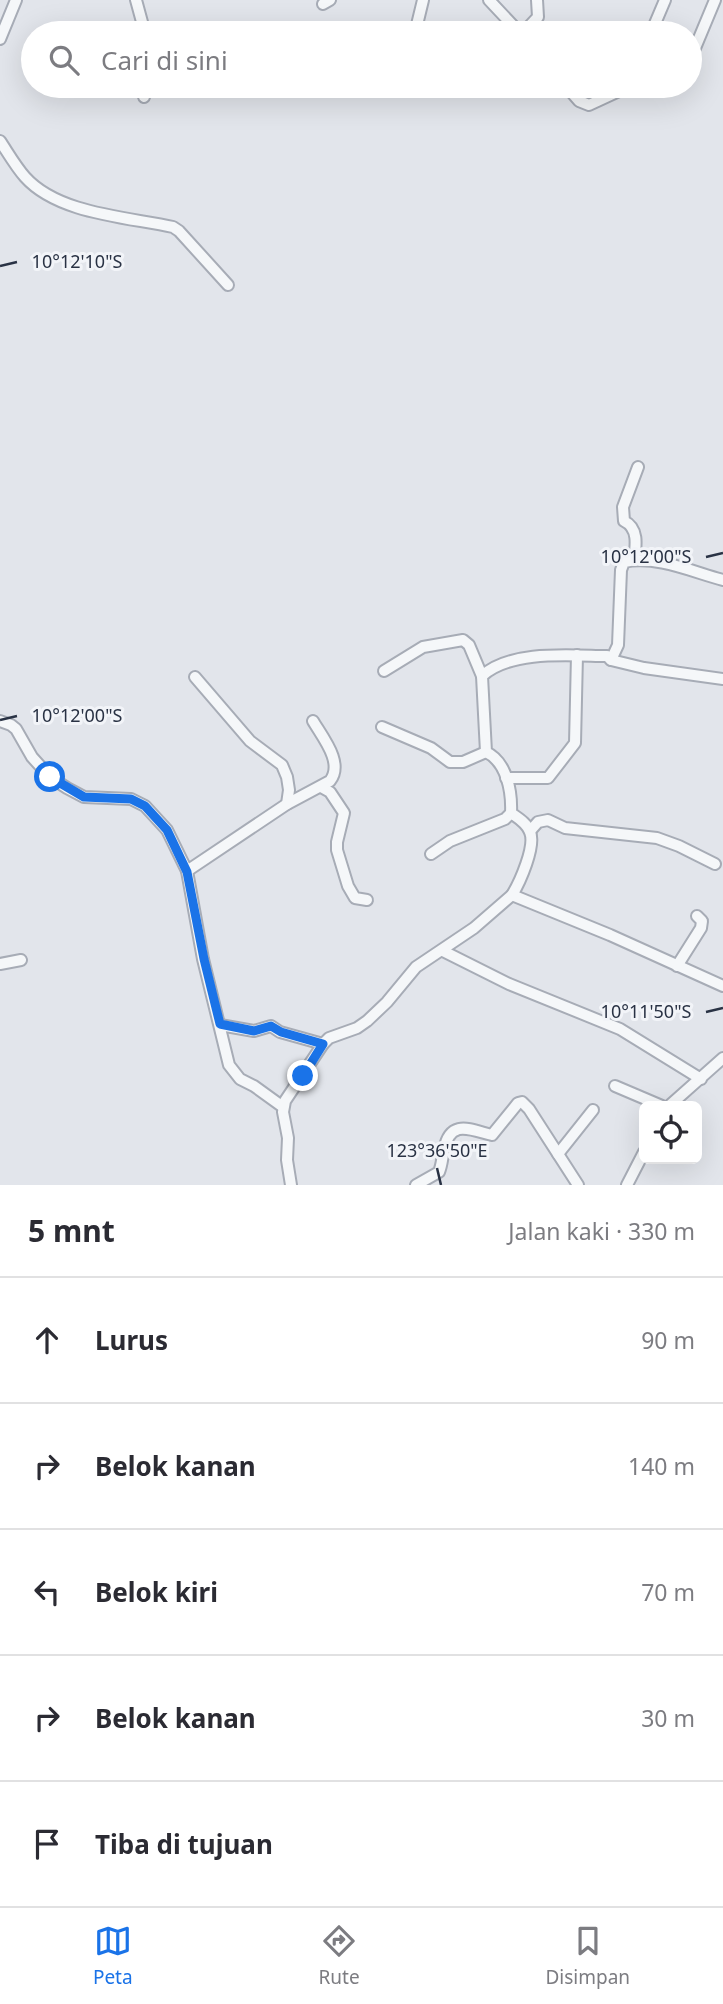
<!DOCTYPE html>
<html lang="id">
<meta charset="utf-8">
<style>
:root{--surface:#fff;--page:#f7f7f7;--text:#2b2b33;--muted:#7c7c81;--line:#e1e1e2;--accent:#1a73e8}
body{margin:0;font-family:"Noto Sans",sans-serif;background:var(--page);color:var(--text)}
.controls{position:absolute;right:21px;bottom:21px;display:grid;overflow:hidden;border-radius:10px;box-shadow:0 7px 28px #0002}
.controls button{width:63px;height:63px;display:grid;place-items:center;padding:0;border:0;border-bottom:2px solid var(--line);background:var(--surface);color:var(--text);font:35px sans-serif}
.stop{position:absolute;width:21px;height:21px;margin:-16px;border:5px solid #1a73e8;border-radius:50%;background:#fff}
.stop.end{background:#1a73e8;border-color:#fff;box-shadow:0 2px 7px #0008}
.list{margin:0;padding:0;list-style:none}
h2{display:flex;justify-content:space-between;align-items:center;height:91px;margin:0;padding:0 28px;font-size:30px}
h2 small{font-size:23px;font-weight:400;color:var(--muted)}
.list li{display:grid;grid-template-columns:46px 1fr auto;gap:21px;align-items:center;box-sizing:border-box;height:126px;padding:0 28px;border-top:2px solid var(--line)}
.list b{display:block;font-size:26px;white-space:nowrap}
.list em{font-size:23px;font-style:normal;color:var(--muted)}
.icon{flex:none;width:38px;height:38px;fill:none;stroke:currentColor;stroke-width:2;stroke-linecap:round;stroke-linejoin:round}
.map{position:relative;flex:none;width:723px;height:1185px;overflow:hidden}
.search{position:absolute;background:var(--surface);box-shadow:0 7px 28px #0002;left:21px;right:21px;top:21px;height:77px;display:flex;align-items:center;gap:18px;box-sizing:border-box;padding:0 24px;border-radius:38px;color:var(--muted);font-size:26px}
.sheet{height:721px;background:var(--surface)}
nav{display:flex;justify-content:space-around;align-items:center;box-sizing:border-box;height:98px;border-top:2px solid var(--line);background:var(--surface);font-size:19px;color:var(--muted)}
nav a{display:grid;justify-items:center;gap:4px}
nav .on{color:var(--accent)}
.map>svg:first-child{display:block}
</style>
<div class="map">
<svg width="723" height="1185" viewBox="0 0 723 1185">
<rect width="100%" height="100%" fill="#e2e5eb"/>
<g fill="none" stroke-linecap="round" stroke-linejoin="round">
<g stroke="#a7acb6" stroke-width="14">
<g id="minor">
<polyline points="136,0 145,33"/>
<polyline points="489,0 520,33"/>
<polyline points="323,4 330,0"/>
<polyline points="415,33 423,0"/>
<polyline points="523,33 538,17 537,0"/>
<polyline points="651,33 665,0"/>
<polyline points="0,39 16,0"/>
<polyline points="690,60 715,0"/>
<polyline points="566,86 579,101 589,105 630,86"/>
<polyline points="144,97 146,86"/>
<path d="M0 141C8 153 16 167 25 177 58 214 127 217 173 227L179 231 228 285"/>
<path d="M634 560C636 546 639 528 624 521L623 507 638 467"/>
<polyline points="611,660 644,668 723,679"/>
<polyline points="384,671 423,647 463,640 469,645 482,676"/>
<polyline points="195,677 250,741 282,765 287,777 289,790 287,804"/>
<path d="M0 721 11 725 16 729 32 757 50 777 67 788 84 797 131 799 145 806 167 830 187 871 287 804 330 781C344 763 323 738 313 721"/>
<polyline points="382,727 431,748 450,762 463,762 486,752"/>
<polyline points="506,778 548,778 575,743 577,655"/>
<polyline points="321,787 330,792 344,813 337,842 337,850 348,886 355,898 367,900"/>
<path d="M511 813C518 818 527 823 530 832 536 846 520 882 512 895L610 935 723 986"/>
<polyline points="530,831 538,822 548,820 565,828 657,838 679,846 715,864"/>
<path d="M431 854 450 841 505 819 511 813C512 792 507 762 486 752L482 676C509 651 565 655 599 656H607L611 660 618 645 621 570 624 562C656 555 693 572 723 580"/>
<polyline points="187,871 203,959 229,1065 240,1079 254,1086 283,1107"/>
<polyline points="443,951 509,984 620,1029 701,1079"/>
<polyline points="0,964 21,960"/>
<polyline points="677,966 701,928 702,921 697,916"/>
<polyline points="220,1025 254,1031 271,1026 280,1032 323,1044"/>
<polyline points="615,1086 662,1106"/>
<polyline points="669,1106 723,1058"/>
<polyline points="558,1154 593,1110"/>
<polyline points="291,1185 287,1160 288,1138 283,1112 285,1101 323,1044 329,1038 357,1028 367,1021 387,1002 416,967 474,928 512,895"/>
<path d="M416 1185 439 1172C442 1165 442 1158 444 1150 450 1118 471 1130 492 1135L518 1103 522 1102 529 1109 578 1185"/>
<polyline points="627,1185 644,1152"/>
</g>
</g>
<use href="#minor" stroke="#f5f7f9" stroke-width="10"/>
</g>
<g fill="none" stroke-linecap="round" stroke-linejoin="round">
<polyline stroke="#1a73e8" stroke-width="9" points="50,777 84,797 131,799 145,806 167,830 187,872 204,959 220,1024 254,1031 271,1026 281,1032 323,1044 303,1076"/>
</g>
<path fill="none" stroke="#293244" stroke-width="2.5" d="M0 266 17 262M706 557 723 553M0 720 17 716M706 1012 723 1008M437 1168 441 1185"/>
<g font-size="18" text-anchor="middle" fill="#293244" stroke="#f2f4f8" stroke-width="6" stroke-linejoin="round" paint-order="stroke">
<text x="77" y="268">10°12'10"S</text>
<text x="646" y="563">10°12'00"S</text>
<text x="77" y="722">10°12'00"S</text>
<text x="646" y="1018">10°11'50"S</text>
<text x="437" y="1157">123°36'50"E</text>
</g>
</svg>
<div class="controls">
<button><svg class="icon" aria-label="locate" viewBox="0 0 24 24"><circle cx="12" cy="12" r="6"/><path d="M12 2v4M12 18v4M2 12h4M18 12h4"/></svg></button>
</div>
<div class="stop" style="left:50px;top:777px"></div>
<div class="stop end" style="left:303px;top:1076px"></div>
<div class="search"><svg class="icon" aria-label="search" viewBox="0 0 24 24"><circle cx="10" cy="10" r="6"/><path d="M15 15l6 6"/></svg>Cari di sini</div>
</div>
<section class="sheet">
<h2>5 mnt<small>Jalan kaki · 330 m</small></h2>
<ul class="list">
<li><svg class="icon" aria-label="ahead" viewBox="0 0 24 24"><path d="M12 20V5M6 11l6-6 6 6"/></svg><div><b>Lurus</b></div><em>90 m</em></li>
<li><svg class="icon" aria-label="right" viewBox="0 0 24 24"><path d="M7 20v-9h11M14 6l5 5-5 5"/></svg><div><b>Belok kanan</b></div><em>140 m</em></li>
<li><svg class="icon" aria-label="left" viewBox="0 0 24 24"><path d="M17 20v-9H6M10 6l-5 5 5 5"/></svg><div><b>Belok kiri</b></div><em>70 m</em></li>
<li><svg class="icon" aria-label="right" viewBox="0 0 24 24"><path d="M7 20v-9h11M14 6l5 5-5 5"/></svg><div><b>Belok kanan</b></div><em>30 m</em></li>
<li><svg class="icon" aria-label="arrive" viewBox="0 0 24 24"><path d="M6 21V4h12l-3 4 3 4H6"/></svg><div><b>Tiba di tujuan</b></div></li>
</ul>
</section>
<nav>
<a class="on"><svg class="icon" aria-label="map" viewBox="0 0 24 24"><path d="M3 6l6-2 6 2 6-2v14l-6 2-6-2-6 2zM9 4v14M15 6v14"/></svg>Peta</a>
<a><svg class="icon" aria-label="directions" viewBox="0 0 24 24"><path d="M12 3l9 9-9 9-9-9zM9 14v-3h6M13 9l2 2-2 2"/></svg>Rute</a>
<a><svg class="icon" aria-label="saved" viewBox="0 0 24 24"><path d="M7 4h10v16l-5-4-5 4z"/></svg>Disimpan</a>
</nav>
